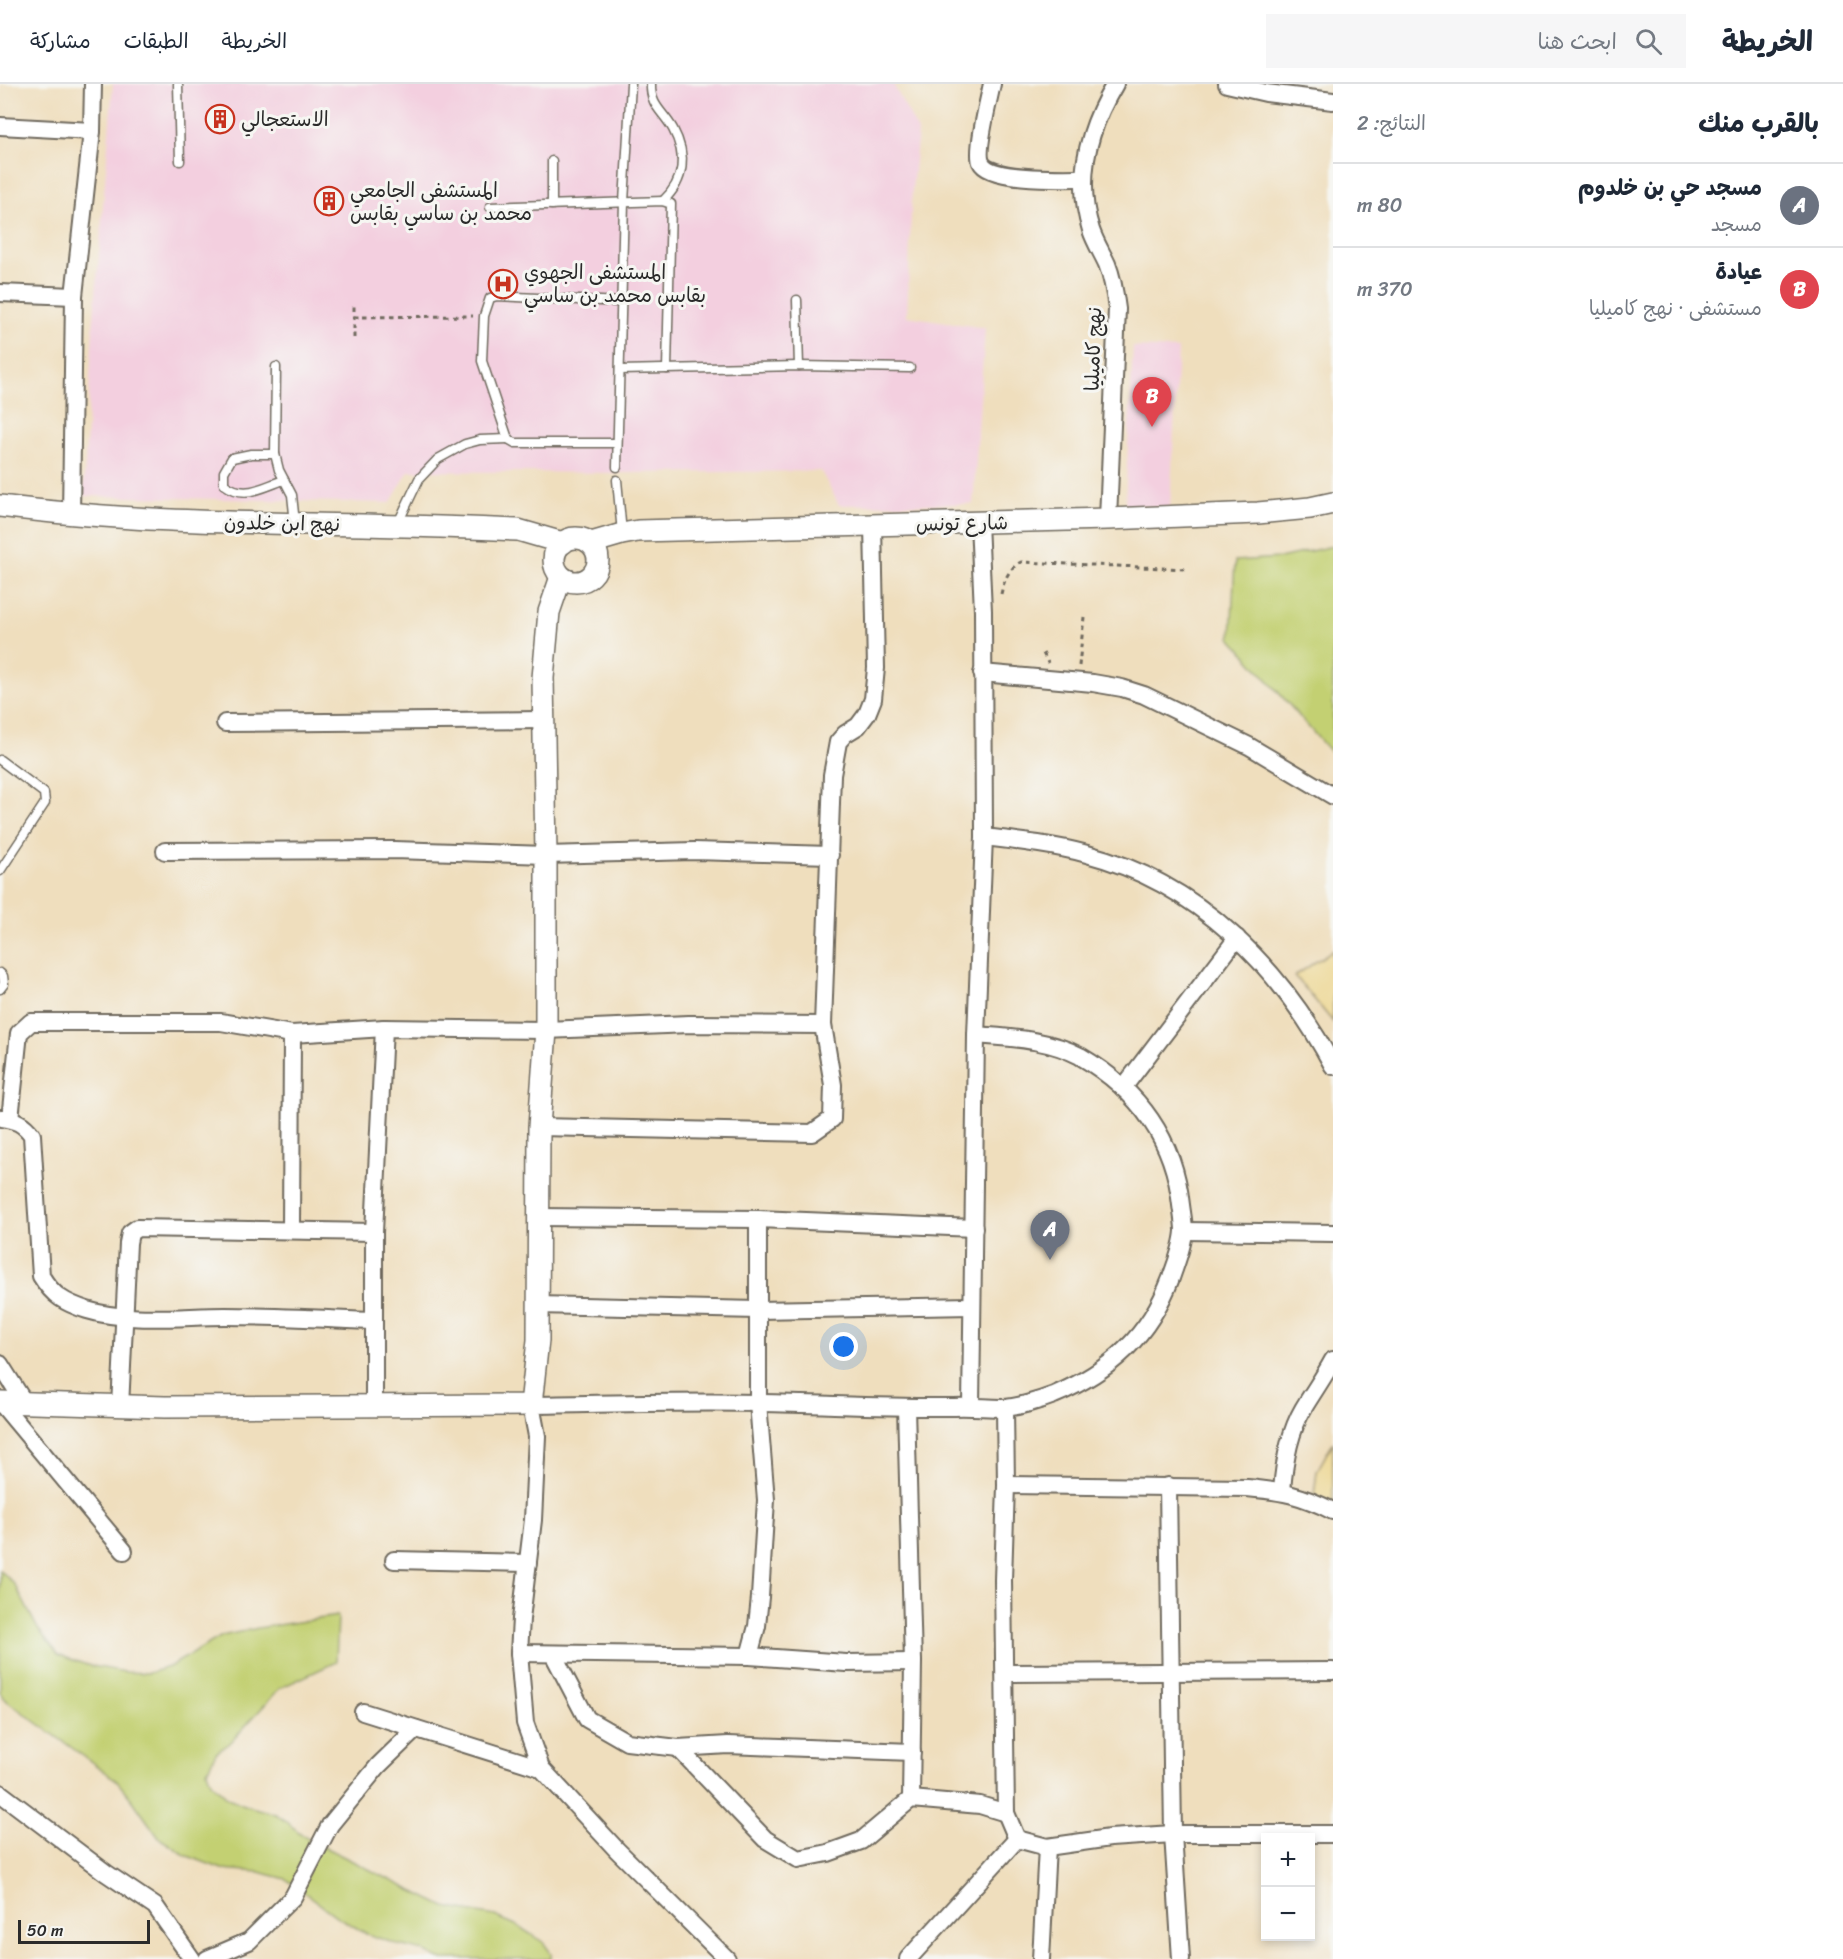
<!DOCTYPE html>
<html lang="ar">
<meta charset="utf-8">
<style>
:root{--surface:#fff;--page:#f6f6f7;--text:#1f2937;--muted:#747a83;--line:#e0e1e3;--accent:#db2777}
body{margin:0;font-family:Sriracha,"Playpen Sans Arabic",sans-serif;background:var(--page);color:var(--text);direction:rtl}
.controls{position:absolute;right:18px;bottom:18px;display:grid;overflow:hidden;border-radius:0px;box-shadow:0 3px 9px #0003}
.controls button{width:54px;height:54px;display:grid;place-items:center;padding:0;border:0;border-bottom:2px solid var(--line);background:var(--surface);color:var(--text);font:30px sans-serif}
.scale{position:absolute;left:18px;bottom:15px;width:132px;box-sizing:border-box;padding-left:6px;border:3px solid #2b2b2b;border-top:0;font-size:16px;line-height:21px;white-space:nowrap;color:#2b2b2b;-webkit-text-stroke:4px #f6f6f2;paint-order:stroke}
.you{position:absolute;left:844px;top:1263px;width:21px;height:21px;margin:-15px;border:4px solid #fff;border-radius:50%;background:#1a73e8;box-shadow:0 0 0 9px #1a73e833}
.badge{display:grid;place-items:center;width:39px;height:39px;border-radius:50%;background:var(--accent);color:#fff;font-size:20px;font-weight:700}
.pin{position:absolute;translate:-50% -50px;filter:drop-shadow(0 2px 3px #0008)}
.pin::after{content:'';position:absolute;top:32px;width:21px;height:18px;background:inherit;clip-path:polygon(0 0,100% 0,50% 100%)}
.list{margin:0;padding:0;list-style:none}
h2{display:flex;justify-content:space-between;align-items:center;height:78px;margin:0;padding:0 24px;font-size:26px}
h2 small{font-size:20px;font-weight:400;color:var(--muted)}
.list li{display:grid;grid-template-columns:39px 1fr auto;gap:18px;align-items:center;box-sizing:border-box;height:84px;padding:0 24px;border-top:2px solid var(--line)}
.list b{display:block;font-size:22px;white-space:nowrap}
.list p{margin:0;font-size:20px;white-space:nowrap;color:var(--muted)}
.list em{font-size:20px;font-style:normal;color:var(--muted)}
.icon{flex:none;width:33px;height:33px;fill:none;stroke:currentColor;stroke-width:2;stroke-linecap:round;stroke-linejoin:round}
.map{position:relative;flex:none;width:1333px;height:1875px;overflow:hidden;direction:ltr}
header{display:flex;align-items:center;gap:36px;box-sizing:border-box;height:84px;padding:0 30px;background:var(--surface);border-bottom:2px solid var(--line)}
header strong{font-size:28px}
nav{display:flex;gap:33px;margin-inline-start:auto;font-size:21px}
.search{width:420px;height:54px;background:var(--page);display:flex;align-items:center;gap:15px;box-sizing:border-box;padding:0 21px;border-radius:0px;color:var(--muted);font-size:22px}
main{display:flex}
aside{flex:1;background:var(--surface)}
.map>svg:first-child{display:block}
</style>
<header>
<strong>الخريطة</strong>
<div class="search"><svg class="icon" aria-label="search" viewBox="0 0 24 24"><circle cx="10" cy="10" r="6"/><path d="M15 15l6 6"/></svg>ابحث هنا</div>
<nav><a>الخريطة</a><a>الطبقات</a><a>مشاركة</a></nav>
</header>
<main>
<aside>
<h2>بالقرب منك<small>النتائج: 2</small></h2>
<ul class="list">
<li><span class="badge" style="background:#6b7280">A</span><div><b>مسجد حي بن خلدوم</b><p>مسجد</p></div><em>80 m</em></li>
<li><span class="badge" style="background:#e0444e">B</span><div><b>عيادة</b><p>مستشفى · نهج كاميليا</p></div><em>370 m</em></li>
</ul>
</aside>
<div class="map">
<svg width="1333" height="1875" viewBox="0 0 1333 1875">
<rect width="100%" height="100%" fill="#f6f6f2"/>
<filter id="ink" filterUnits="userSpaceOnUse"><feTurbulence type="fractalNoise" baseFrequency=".0167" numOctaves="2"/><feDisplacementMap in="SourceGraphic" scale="12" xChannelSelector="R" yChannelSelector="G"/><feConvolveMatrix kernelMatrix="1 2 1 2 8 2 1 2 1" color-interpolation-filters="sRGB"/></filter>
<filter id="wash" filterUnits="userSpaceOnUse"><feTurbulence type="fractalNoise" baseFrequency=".008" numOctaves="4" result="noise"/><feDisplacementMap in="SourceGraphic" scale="24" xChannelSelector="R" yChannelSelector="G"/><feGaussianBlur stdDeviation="1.35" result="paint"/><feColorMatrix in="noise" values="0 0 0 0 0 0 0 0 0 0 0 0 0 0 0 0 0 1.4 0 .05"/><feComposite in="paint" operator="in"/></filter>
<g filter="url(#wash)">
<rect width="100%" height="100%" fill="#efdebd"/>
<g fill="#f3cfdf">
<polygon points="113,0 893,0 918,47 912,106 907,232 985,244 973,420 839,421 821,387 618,389 409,387 390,419 83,412 93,244"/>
<polygon points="1133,263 1178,265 1170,424 1125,421"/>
</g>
<g fill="#c3d072" stroke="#777e4e" stroke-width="1.5">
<polygon points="1333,462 1333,671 1231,554 1235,477 1280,474"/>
<polygon points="0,1486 15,1501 38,1545 59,1571 87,1581 125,1588 148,1589 169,1583 222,1552 258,1544 338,1532 336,1578 280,1604 230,1659 216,1669 207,1687 211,1698 228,1714 247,1722 276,1730 308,1755 445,1823 495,1832 518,1842 543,1858 551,1869 551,1875 439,1875 423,1867 399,1861 367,1850 336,1832 286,1795 259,1788 222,1785 185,1771 159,1754 133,1717 115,1695 7,1617 0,1609"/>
</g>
<g fill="#eeda9e" stroke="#8c8264" stroke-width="1.5">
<polygon points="1333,866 1333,938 1295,892"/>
<polygon points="1333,1358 1333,1421 1314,1411 1317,1387"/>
</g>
</g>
<g filter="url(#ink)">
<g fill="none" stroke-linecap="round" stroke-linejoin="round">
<g stroke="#706a5e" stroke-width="11">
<g id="service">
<polyline points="178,0 180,77"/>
<path d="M651 0C650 22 663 27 673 45 687 71 685 96 663 117"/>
<polyline points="552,121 552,77"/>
<polyline points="490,123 663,117 671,120 667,285"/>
<polyline points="797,216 799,282"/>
<polyline points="276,283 275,370 279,386 292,411 295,439"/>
<polyline points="620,286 799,282 910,284"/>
<polyline points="617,359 515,359 508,355 482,277 484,232 490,214 497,212 621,218"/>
<path d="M275 370H251L232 374 224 388V400C245 416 262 403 284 396"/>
<polyline points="617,383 624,118 631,0"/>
<polyline points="617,396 622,449"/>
<polyline points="398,439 419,395 438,375 465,360 480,356 508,355"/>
<polyline points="0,676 44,709 45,719 0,787"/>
<polyline points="0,889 3,892 4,900 0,905"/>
</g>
</g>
<g stroke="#706a5e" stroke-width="20">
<g id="minor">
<path d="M992 0C989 14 976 67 981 78 989 97 1065 94 1084 94"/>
<polyline points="1227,0 1266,9 1333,17"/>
<polyline points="0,42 92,47"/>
<polyline points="0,209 74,212"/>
<polyline points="71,431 74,212 92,47 93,0"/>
<path d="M1108 435 1117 225C1115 209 1113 195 1107 180 1102 169 1095 158 1091 146 1075 95 1088 45 1115 0"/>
<polyline points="982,589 1093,599 1122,604 1144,611 1249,662 1333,712"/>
<polyline points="225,639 543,636"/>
<path d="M984 753C1018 757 1054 761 1087 770 1198 799 1281 884 1333 982"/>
<polyline points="165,767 394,766 546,771 694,767 830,771"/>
<polyline points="1123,1004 1237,854"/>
<path d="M1 1034C16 1036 23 1039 32 1051L41 1192C53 1212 65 1219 87 1226 129 1239 182 1232 225 1232 274 1232 324 1235 373 1237"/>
<polyline points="10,1035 19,949 31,938 221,938 292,950 384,944 546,946 689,940 823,941"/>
<polyline points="539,1043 812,1049 832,1035 833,1001 823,941 832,691 838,658 845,650 858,642 867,630 873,615 876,584 873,441"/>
<polyline points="537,1133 758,1135 974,1144"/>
<polyline points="758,1135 758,1319 766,1416 760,1513 757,1542 749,1572 846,1579 913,1578"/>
<polyline points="291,1146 292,950"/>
<polyline points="1184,1147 1333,1149"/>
<polyline points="537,1221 758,1226 972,1222"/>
<polyline points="0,1280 24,1318"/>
<polyline points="0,1318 124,1467"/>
<polyline points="374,1321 374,1148 384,944"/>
<polyline points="971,1322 976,951 984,753 983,527 979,438"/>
<polyline points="120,1323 128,1159 130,1149 137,1144 374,1148"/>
<polyline points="906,1323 913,1578 911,1715"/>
<polyline points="1005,1324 1006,1401 1003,1496 1006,1729 1017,1755"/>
<path d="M1006 1401 1247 1404C1282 1407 1301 1411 1333 1427"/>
<polyline points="1168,1402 1173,1750 1181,1875"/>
<path d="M1282 1407C1284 1379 1289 1349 1303 1325 1313 1308 1324 1293 1333 1276"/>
<polyline points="394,1476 528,1479"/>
<polyline points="519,1569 749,1572"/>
<polyline points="553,1570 587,1635 627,1658 678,1664 728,1661 912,1668"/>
<polyline points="1005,1589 1333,1587"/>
<polyline points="363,1628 541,1684"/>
<polyline points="678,1664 765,1755 798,1775 828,1769 861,1757 911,1715 980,1721 1006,1729"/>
<polyline points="0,1709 106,1789 155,1822 192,1875"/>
<polyline points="1017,1755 1047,1763 1110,1754 1173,1750 1333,1750"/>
<polyline points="207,1875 249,1857 293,1813 330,1741 378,1682 416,1645"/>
<path d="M727 1875 617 1766 541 1684 525 1639 519 1569 521 1535 533 1436 537 1352 531 1321C608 1320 685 1317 761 1319 826 1320 890 1324 954 1323 970 1322 986 1324 1002 1324 1016 1324 1041 1316 1054 1311 1111 1287 1149 1252 1171 1194 1176 1179 1183 1163 1184 1147 1184 1139 1182 1129 1181 1121 1174 1054 1138 1006 1080 972 1048 955 1011 954 976 951"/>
<polyline points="908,1875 1017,1755"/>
<polyline points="1041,1875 1047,1763"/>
</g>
</g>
<g stroke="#706a5e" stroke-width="24">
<g id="tertiary">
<path d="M0 422C172 444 345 437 518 446L563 459"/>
<circle cx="576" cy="476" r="22"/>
<polyline points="591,459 622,450 638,447 1108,435 1258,429 1310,424 1333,419"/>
<polyline points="0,1318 165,1323 531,1321 538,1256 539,1043 546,946 546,771 543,594 549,528 561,493"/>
</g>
</g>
<g stroke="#706a5e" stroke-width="3" stroke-dasharray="4.5 4.5" stroke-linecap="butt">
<polyline points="354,233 473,232"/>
<polyline points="354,254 354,222"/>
<path d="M1001 510C1004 497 1008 485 1021 478L1187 485"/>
<polyline points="1043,569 1048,579"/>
<polyline points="1079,582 1084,533"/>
</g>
<use href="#service" stroke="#fff" stroke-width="8"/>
<use href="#minor" stroke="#fff" stroke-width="16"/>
<use href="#tertiary" stroke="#fff" stroke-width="21"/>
</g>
</g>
<defs>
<g id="building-ring" transform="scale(1.5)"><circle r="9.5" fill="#f6f6f2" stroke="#c8321e" stroke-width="1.5"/><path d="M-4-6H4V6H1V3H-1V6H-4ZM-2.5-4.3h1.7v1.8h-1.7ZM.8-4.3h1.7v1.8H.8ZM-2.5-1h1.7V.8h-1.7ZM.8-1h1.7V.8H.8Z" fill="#c8321e"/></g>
<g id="hospital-ring" transform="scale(1.5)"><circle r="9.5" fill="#f6f6f2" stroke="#c8321e" stroke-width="1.5"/><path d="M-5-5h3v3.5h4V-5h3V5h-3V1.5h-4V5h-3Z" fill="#c8321e"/></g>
</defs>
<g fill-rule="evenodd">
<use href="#building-ring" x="220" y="35"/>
<use href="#building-ring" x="329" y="117"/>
<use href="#hospital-ring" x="503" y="200"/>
</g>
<g text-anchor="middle" stroke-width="6" stroke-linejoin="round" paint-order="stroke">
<g font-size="20" fill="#2b2b2b" stroke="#f6f6f2" text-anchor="start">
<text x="241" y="42">الاستعجالي</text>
<text x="350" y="113">المستشفى الجامعي<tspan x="350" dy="23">محمد بن ساسي بقابس</tspan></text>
<text x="524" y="195">المستشفى الجهوي<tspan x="524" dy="23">بقابس محمد بن ساسي</tspan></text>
</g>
<g font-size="20" fill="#2b2b2b" stroke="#f6f6f2">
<text transform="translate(1093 265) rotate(-88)" y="7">نهج كاميليا</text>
<text transform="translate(282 439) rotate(1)" y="7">نهج ابن خلدون</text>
<text transform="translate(962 439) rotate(-1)" y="7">شارع تونس</text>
</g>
</g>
</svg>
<div class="controls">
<button>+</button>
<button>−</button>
</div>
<div class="scale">50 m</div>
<div class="you"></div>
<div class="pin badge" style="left:1050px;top:1176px;background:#6b7280">A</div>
<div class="pin badge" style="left:1152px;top:343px;background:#e0444e">B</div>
</div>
</main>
